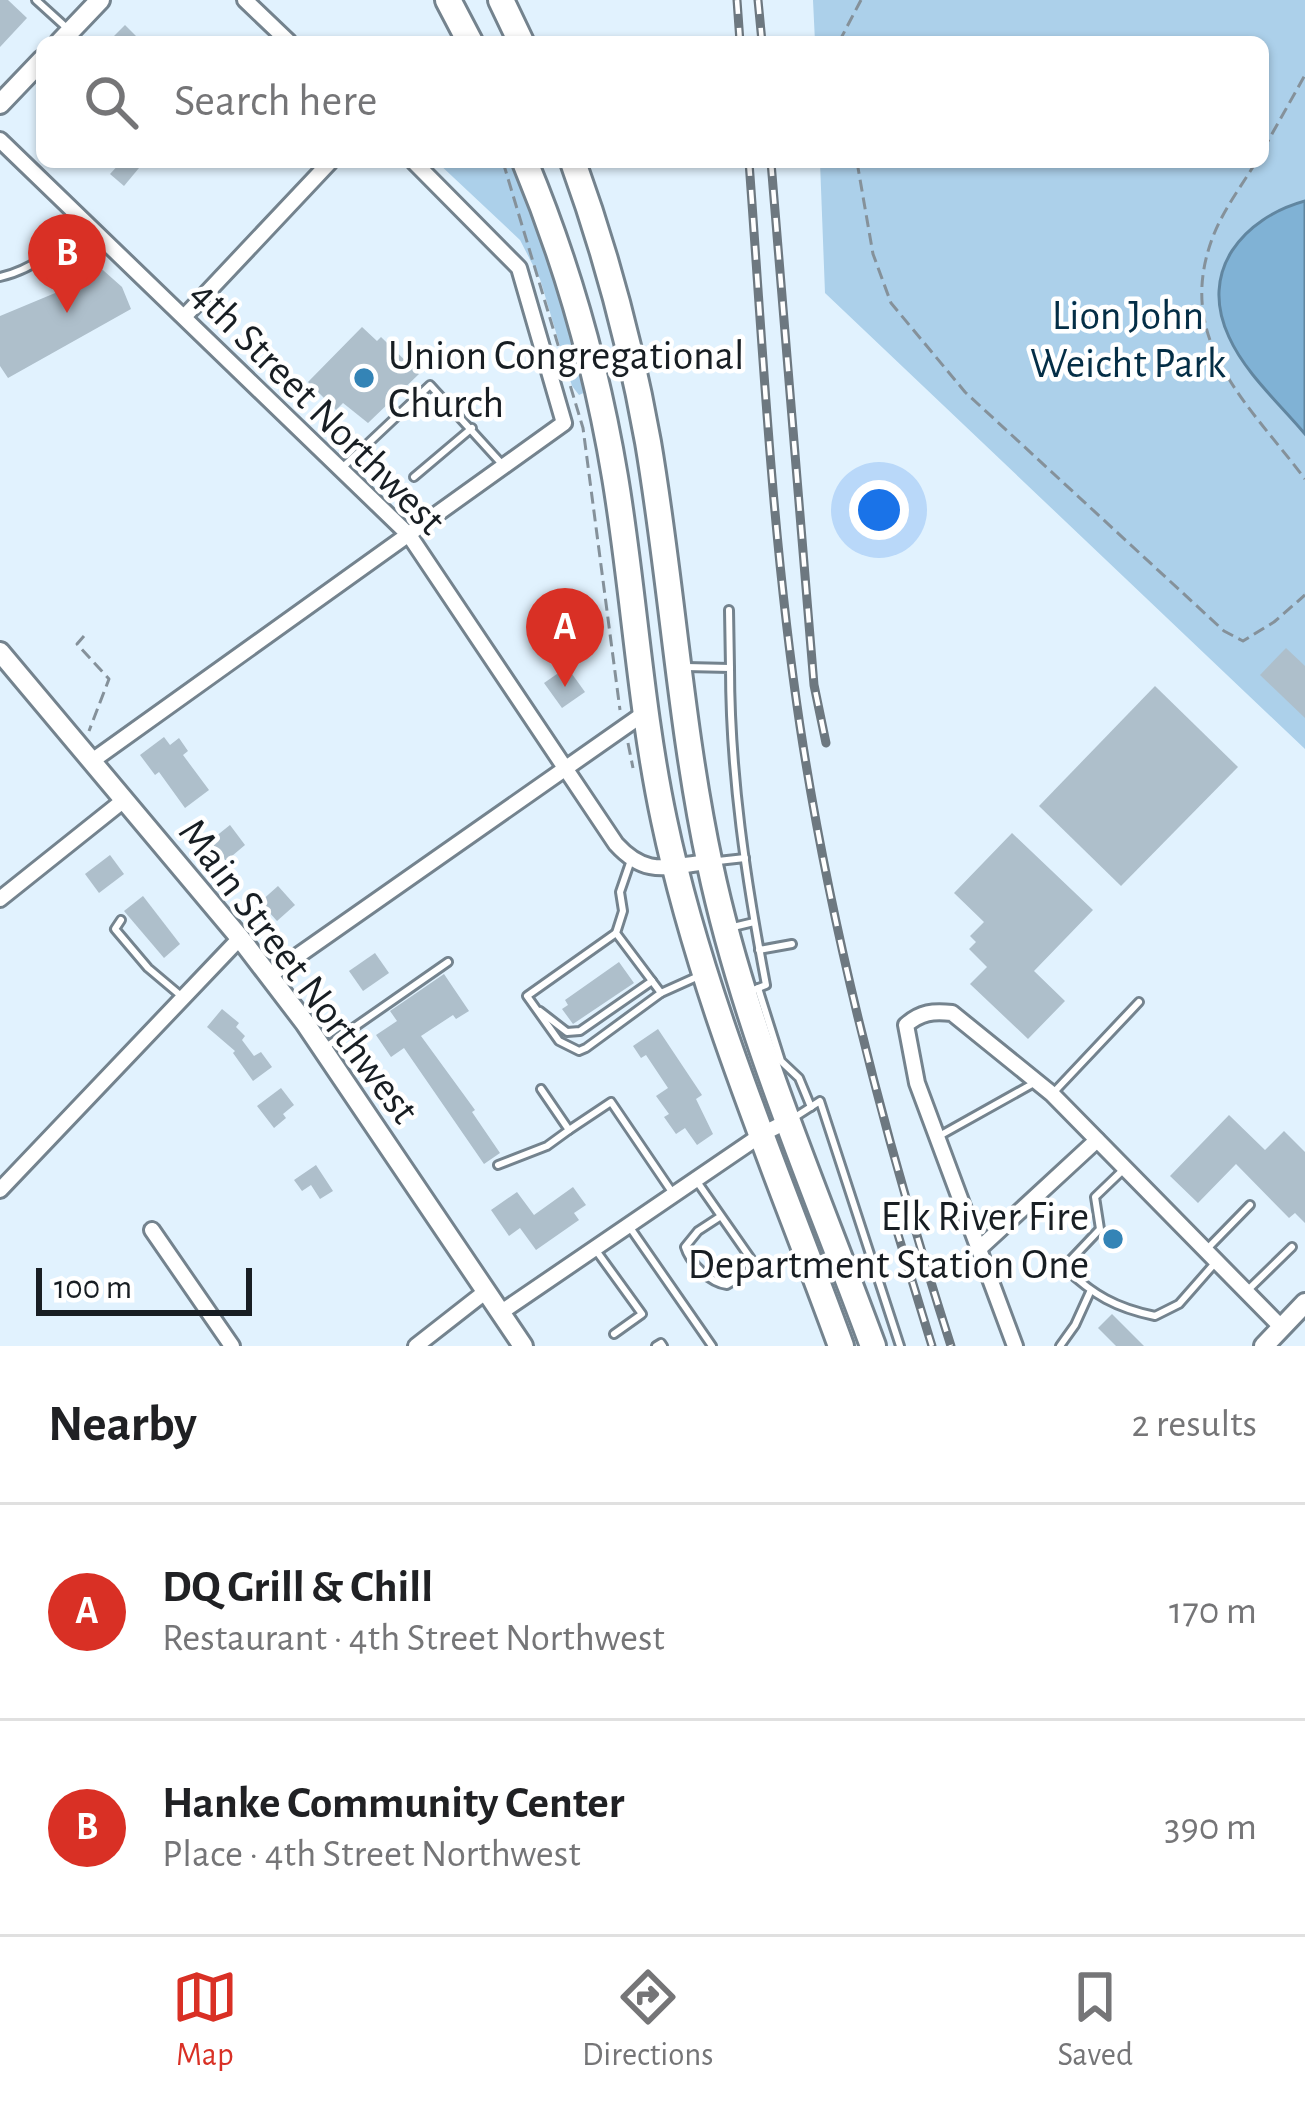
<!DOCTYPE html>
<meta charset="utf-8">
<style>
:root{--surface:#fff;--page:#f2f2f2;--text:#202124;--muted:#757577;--line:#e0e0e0;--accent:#d93025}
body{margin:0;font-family:"Alegreya Sans",sans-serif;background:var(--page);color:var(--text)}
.scale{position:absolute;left:36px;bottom:30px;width:216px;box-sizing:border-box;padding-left:12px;border:6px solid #181e23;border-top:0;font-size:33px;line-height:42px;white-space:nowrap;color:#181e23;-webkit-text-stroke:9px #fff;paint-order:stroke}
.you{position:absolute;left:879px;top:510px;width:42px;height:42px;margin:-30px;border:9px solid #fff;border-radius:50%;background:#1a73e8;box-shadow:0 0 0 18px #1a73e833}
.badge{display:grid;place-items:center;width:78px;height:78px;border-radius:50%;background:var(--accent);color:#fff;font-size:39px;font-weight:700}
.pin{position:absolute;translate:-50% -99px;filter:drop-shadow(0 3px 6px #0008)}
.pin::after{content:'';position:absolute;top:63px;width:42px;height:36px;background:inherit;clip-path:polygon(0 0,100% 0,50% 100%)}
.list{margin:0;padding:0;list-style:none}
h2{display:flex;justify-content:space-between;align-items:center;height:156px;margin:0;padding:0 48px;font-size:51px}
h2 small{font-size:39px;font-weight:400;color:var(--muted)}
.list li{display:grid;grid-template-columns:78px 1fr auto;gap:36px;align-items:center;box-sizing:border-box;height:216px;padding:0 48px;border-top:3px solid var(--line)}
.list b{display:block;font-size:45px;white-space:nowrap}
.list p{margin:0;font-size:39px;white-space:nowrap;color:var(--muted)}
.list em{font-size:39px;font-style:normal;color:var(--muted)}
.icon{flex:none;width:66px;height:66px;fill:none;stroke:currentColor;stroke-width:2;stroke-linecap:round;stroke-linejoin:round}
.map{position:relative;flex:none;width:1305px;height:1346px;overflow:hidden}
.search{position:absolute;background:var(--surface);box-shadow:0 3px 9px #0004;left:36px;right:36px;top:36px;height:132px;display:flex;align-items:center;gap:30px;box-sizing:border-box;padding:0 42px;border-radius:18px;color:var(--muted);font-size:45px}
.sheet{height:588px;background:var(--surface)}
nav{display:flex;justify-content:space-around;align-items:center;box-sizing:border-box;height:168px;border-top:3px solid var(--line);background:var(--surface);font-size:33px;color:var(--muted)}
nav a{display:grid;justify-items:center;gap:6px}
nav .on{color:var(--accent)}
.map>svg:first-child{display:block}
</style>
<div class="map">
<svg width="1305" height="1346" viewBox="0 0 1305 1346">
<rect width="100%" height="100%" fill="#e1f2fe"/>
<g fill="#acd0ea">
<polygon points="813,0 1305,0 1305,749 825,293 820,162 1263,162 1263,42 815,42"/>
<polygon points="437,162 515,162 542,228 588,391 579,395 572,386 540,279 520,240"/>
</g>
<path fill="#80b2d5" stroke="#6186a0" stroke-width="3" d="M1305 201V434C1280 404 1245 373 1229 337 1198 271 1243 218 1305 201Z"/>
<g fill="#aebfcb">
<polygon points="0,0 8,0 27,18 0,47"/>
<polygon points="125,25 142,42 108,42"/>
<polygon points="121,162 132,162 139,168 124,186 110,174"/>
<polygon points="77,247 122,287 131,309 8,378 0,366 0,316 72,286 64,257"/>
<polygon points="362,327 377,341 381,337 419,374 368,423 343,403 336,410 308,382"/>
<polygon points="1286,648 1305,666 1305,718 1260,675"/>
<polygon points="567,667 585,692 562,708 544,683"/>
<polygon points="1155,686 1238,767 1121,886 1039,806"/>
<polygon points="164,737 170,745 179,738 188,751 183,755 209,790 185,808 159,772 155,775 140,755"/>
<polygon points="230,825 245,845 226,861 210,841"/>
<polygon points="1012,833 1093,910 1034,971 1065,1001 1028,1039 970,984 987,967 969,949 976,942 970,936 984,922 954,893"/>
<polygon points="110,855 124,874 99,893 85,874"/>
<polygon points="278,886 295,905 277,921 260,902"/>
<polygon points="143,896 180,944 164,958 124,911"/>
<polygon points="375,953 389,973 363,991 349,971"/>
<polygon points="619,962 634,983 573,1024 562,1009 568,1005 565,1000"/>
<polygon points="444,974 469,1011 456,1019 453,1015 421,1036 475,1110 472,1112 500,1153 484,1164 404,1048 391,1057 376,1035 397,1021 390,1011"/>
<polygon points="222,1009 239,1023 236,1027 245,1036 242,1040 254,1056 261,1052 272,1067 253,1081 233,1053 235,1051 207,1027"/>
<polygon points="658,1029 702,1095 696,1099 713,1134 697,1145 685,1128 676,1134 664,1117 669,1114 656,1096 668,1088 646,1055 641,1058 633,1046"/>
<polygon points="281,1088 294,1105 283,1114 286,1118 274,1128 257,1106"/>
<polygon points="1229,1115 1265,1150 1284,1131 1305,1152 1305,1223 1295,1213 1289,1218 1236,1164 1198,1203 1170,1176"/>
<polygon points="316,1165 333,1191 320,1199 311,1185 302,1191 294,1180"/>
<polygon points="573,1187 586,1205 574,1213 579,1220 536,1250 520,1228 509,1236 491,1210 517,1192 534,1215"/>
<polygon points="1112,1314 1144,1346 1116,1346 1098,1328"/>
</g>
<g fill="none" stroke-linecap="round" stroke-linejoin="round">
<g stroke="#74838e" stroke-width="12">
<g id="lane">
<polyline points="36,0 69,30"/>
<path d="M0 277C32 270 63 245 85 222"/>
<polyline points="342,468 430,385 501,463"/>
<polyline points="414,477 472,428"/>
<polyline points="729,610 730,668"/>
<path d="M686 667 730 668C730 774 746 880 766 985L748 992"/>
<polyline points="631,860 620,892 623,911 616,933 661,993 701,975"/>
<polyline points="718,861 745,858"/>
<polyline points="121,920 115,929 148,968 180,995"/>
<polyline points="729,928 754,922"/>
<polyline points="616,933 527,996 559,1041 579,1051 586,1048 661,993"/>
<polyline points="759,950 792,944"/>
<polyline points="758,988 781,1061 799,1078 811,1107"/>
<polyline points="540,1011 567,1032 580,1031 652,981"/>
<polyline points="323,1049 448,962"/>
<polyline points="1055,1091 1139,1002"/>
<polyline points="792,1119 820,1101 900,1346"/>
<polyline points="569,1130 611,1102 672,1192"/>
<polyline points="941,1135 1034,1083"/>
<polyline points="498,1165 547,1146 569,1130 541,1089"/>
<path d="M1123 1170 1095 1197 1100 1229 1064 1267C1093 1295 1116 1308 1155 1316L1179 1304 1215 1263"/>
<path d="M698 1183 751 1259 754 1264 753 1269 727 1285C710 1283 690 1263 685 1247L698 1231 721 1216"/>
<polyline points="631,1229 712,1346"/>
<polyline points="595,1249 642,1314 614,1334"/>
<polyline points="1207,1249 1250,1205"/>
<polyline points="1249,1289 1292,1247"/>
<polyline points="656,1346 661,1343 663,1346"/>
<polyline points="1060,1346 1075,1325 1090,1292"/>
</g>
</g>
<g stroke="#74838e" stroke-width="20">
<g id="street">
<polyline points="245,0 289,42"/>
<path d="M0 140 409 535 616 844C647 878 667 866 709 862"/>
<polyline points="184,317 330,162"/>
<polyline points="92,761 564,423 519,268 414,162"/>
<polyline points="0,899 124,800"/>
<polyline points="269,976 646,712"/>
<polyline points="0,1190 240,938"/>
<polyline points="152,1230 232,1346"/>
<polyline points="981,1247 1097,1140"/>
<polyline points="500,1313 764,1133 790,1120"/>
<polyline points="416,1346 485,1292"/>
<path d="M1015 1346 917 1083 906 1025C921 1012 933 1011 952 1013L1052 1094 1281 1327"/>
</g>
</g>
<g stroke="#74838e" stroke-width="24">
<g id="secondary">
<polyline points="60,42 100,0"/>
<polyline points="0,104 42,60"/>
<polyline points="0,652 240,938 305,1023 523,1346"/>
<polyline points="1264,1346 1305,1303"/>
</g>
</g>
<g stroke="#74838e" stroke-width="30">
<g id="highway">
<polyline points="448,0 470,42"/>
<polyline points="501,0 521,42"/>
<path d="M525 162C567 263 597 369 615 477 634 591 640 707 664 820 702 1000 778 1173 841 1346"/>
<path d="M573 162C606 253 631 347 648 442 672 583 680 725 710 865 745 1030 815 1188 873 1346"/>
</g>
</g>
<g stroke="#85919a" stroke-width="3" stroke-dasharray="12 6" stroke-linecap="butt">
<polyline points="839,42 861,0"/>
<polyline points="1263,150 1305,75"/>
<polyline points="503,162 583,428 620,710"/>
<polyline points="857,162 873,254 891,303 965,392 1224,631 1243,641 1274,622 1305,595"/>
<path d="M1256 162C1242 185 1224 209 1214 234 1172 339 1247 402 1305 479"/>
<polyline points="84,636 77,644 109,679 89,731"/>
<polyline points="628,743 633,768"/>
</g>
<use href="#lane" stroke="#fff" stroke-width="6"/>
<use href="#street" stroke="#fff" stroke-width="14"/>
<use href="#secondary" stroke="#fff" stroke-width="18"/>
<use href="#highway" stroke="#fff" stroke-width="24"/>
<g stroke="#6d7880" stroke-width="9">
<g id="rail">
<polyline points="737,0 740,42"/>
<polyline points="758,0 762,42"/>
<path d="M749 162C763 350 772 539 800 726 832 937 886 1143 951 1346"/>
<polyline points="771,162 814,685 826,743"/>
<polyline points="896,1228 932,1346"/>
</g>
</g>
<use href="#rail" stroke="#fff" stroke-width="4.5" stroke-dasharray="14" stroke-linecap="butt"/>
</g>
<g fill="#3484b6" stroke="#fff" stroke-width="4.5">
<circle cx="364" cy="378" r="12"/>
<circle cx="1113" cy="1239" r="12"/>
</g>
<g text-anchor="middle" stroke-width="9" stroke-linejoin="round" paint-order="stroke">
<g font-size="42" fill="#042e46" stroke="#fff">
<text x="1128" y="329">Lion John<tspan x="1128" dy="48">Weicht Park</tspan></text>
</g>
<g font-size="42" fill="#181e23" stroke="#fff" text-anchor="start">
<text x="388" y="369">Union Congregational<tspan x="388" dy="48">Church</tspan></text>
<text x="1089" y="1230" text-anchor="end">Elk River Fire<tspan x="1089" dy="48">Department Station One</tspan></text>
</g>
<g font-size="42" fill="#181e23" stroke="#fff">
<text transform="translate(319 406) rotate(45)" y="15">4th Street Northwest</text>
<text transform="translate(300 970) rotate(53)" y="15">Main Street Northwest</text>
</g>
</g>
</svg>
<div class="scale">100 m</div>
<div class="you"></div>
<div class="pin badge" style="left:565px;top:687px">A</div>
<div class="pin badge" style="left:67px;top:313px">B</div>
<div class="search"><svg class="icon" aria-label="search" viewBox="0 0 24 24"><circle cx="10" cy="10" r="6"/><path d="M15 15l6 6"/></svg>Search here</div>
</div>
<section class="sheet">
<h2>Nearby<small>2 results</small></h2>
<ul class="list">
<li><span class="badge">A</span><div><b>DQ Grill &amp; Chill</b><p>Restaurant · 4th Street Northwest</p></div><em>170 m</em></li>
<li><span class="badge">B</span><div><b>Hanke Community Center</b><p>Place · 4th Street Northwest</p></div><em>390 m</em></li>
</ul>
</section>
<nav>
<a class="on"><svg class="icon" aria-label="map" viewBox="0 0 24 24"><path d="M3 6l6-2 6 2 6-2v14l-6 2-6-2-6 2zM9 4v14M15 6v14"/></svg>Map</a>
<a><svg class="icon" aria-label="directions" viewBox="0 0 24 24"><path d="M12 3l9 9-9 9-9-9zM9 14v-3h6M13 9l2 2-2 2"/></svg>Directions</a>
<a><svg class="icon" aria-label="saved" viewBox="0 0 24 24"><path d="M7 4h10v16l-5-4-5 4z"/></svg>Saved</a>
</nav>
